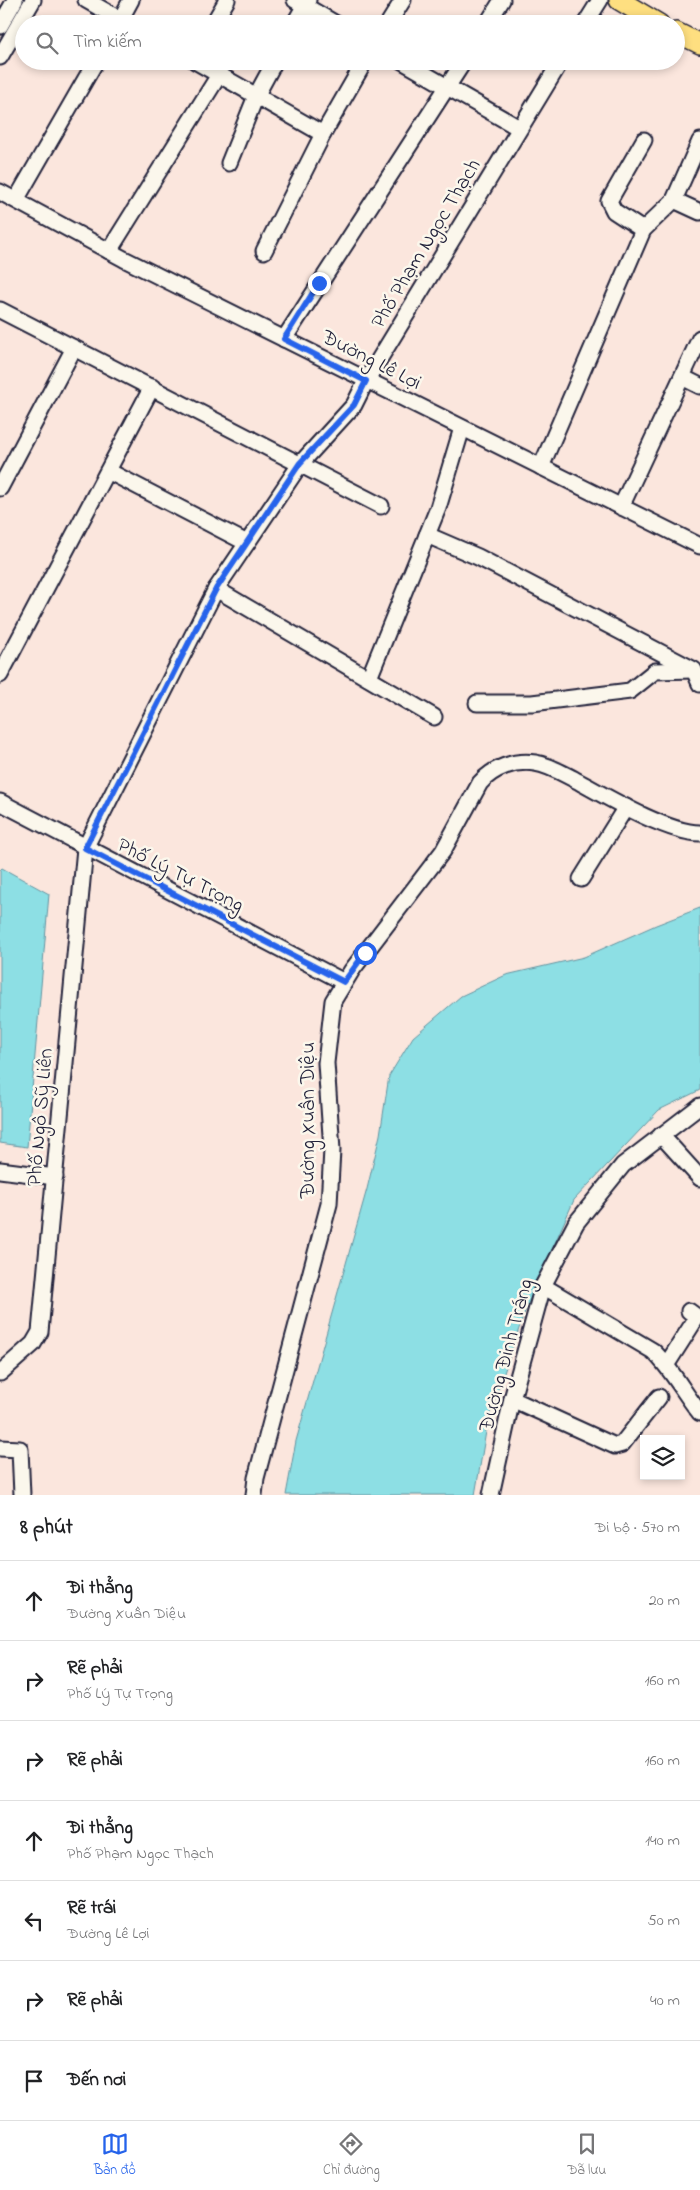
<!DOCTYPE html>
<html lang="vi">
<meta charset="utf-8">
<style>
:root{--surface:#fff;--page:#f2f2f2;--text:#202124;--muted:#757577;--line:#e0e0e0;--accent:#2563eb}
body{margin:0;font-family:"Indie Flower",sans-serif;background:var(--page);color:var(--text)}
.controls{position:absolute;right:15px;bottom:15px;display:grid;overflow:hidden;border-radius:0px;box-shadow:0 2px 8px #0003}
.controls button{width:45px;height:45px;display:grid;place-items:center;padding:0;border:0;border-bottom:1px solid var(--line);background:var(--surface);color:var(--text);font:25px sans-serif}
.stop{position:absolute;width:15px;height:15px;margin:-11px;border:4px solid #2563eb;border-radius:50%;background:#fff}
.stop.end{background:#2563eb;border-color:#fff;box-shadow:0 1px 5px #0008}
.list{margin:0;padding:0;list-style:none}
h2{display:flex;justify-content:space-between;align-items:center;height:65px;margin:0;padding:0 20px;font-size:21px}
h2 small{font-size:16px;font-weight:400;color:var(--muted)}
.list li{display:grid;grid-template-columns:32px 1fr auto;gap:15px;align-items:center;box-sizing:border-box;height:80px;padding:0 20px;border-top:1px solid var(--line)}
.list b{display:block;font-size:19px;white-space:nowrap}
.list p{margin:0;font-size:16px;white-space:nowrap;color:var(--muted)}
.list em{font-size:16px;font-style:normal;color:var(--muted)}
.icon{flex:none;width:28px;height:28px;fill:none;stroke:currentColor;stroke-width:2;stroke-linecap:round;stroke-linejoin:round}
.map{position:relative;flex:none;width:700px;height:1495px;overflow:hidden}
.search{position:absolute;background:var(--surface);box-shadow:0 2px 8px #0003;left:15px;right:15px;top:15px;height:55px;display:flex;align-items:center;gap:12px;box-sizing:border-box;padding:0 18px;border-radius:28px;color:var(--muted);font-size:19px}
.sheet{height:625px;background:var(--surface)}
nav{display:flex;justify-content:space-around;align-items:center;box-sizing:border-box;height:70px;border-top:1px solid var(--line);background:var(--surface);font-size:14px;color:var(--muted)}
nav a{display:grid;justify-items:center;gap:2px}
nav .on{color:var(--accent)}
.map>svg:first-child{display:block}
</style>
<div class="map">
<svg width="700" height="1495" viewBox="0 0 700 1495">
<rect width="100%" height="100%" fill="#fbe6dd"/>
<filter id="ink" filterUnits="userSpaceOnUse"><feTurbulence type="fractalNoise" baseFrequency=".02" numOctaves="2"/><feDisplacementMap in="SourceGraphic" scale="10" xChannelSelector="R" yChannelSelector="G"/><feConvolveMatrix kernelMatrix="1 2 1 2 8 2 1 2 1" color-interpolation-filters="sRGB"/></filter>
<g filter="url(#ink)">
<g fill="#8ddfe4" stroke="#6293a0">
<polygon points="2,868 49,894 27,1147 0,1143 0,870"/>
<polygon points="700,908 700,1090 659,1110 574,1200 526,1308 488,1420 475,1495 286,1495 296,1441 367,1189 380,1135 389,1076 413,1037 461,996 506,975 584,957 656,925"/>
</g>
<g fill="none" stroke-linecap="round" stroke-linejoin="round">
<g stroke="#22223b" stroke-width="19">
<g id="minor">
<polyline points="86,0 128,24"/>
<polyline points="295,0 336,24"/>
<polyline points="118,24 131,0"/>
<polyline points="213,24 227,0"/>
<polyline points="294,24 308,0"/>
<polyline points="388,24 403,0"/>
<polyline points="487,24 502,0"/>
<polyline points="585,24 600,0"/>
<polyline points="0,26 15,0"/>
<polyline points="0,57 33,0"/>
<polyline points="195,61 323,134"/>
<polyline points="402,61 519,128"/>
<polyline points="229,163 256,96 275,61"/>
<polyline points="0,192 124,259 700,546"/>
<polyline points="16,200 96,61"/>
<polyline points="674,200 700,212"/>
<polyline points="643,230 614,211 609,201 644,140"/>
<polyline points="109,251 219,75"/>
<polyline points="264,251 323,134 365,61"/>
<polyline points="0,310 381,506"/>
<polyline points="284,339 464,61"/>
<polyline points="682,377 700,386"/>
<polyline points="541,467 643,230 674,200 700,141"/>
<polyline points="108,471 247,543"/>
<polyline points="0,488 74,348"/>
<polyline points="621,507 700,338"/>
<polyline points="427,535 478,557 694,670 700,684"/>
<polyline points="216,589 301,463 354,405 366,381 561,61"/>
<polyline points="0,675 152,387"/>
<polyline points="369,678 438,508 462,428"/>
<polyline points="477,703 532,703 630,691 655,671 693,670"/>
<polyline points="0,802 344,982"/>
<polyline points="581,879 626,807"/>
<polyline points="661,1135 700,1178"/>
<polyline points="0,1170 55,1177"/>
<path d="M543 1286 653 1351C672 1369 683 1392 700 1413"/>
<polyline points="667,1364 697,1317 689,1311"/>
<polyline points="0,1373 33,1344 40,1332 85,848 216,589 434,717"/>
<polyline points="512,1399 615,1446 622,1444 659,1397"/>
<polyline points="0,1448 20,1449 22,1495"/>
<path d="M254 1495 256 1478 329 1204 332 1150 326 1063 333 1001 352 970 443 851 480 783C493 768 514 760 535 763 549 765 562 773 574 779 605 796 667 833 700 833"/>
<polyline points="491,1495 512,1399 543,1286 576,1223 623,1165 700,1106"/>
</g>
</g>
<g stroke="#22223b" stroke-width="22">
<g id="major">
<polyline points="619,0 659,24"/>
<polyline points="676,32 700,44"/>
</g>
</g>
<use href="#minor" stroke="#fbf7ec" stroke-width="15"/>
<use href="#major" stroke="#fedf80" stroke-width="19"/>
</g>
</g>
<g fill="none" stroke-linecap="round" stroke-linejoin="round" filter="url(#ink)">
<polyline stroke="#2563eb" stroke-width="6" points="319,283 284,339 366,381 354,405 300,463 216,589 85,848 344,982 365,953"/>
</g>
<g text-anchor="middle" stroke-width="5" stroke-linejoin="round" paint-order="stroke">
<g font-size="21" fill="#22223b" stroke="#fbf7ec">
<text transform="translate(425 243) rotate(-59)" y="7">Phố Phạm Ngọc Thạch</text>
<text transform="translate(372 359) rotate(27)" y="7">Đường Lê Lợi</text>
<text transform="translate(181 874) rotate(27)" y="7">Phố Lý Tự Trọng</text>
<text transform="translate(39 1117) rotate(-85)" y="7">Phố Ngô Sỹ Liên</text>
<text transform="translate(307 1120) rotate(-90)" y="7">Đường Xuân Diệu</text>
<text transform="translate(505 1355) rotate(-75)" y="7">Đường Đinh Tráng</text>
</g>
</g>
</svg>
<div class="controls">
<button><svg class="icon" aria-label="layers" viewBox="0 0 24 24"><path d="M12 4l9 5-9 5-9-5zM3 14l9 5 9-5"/></svg></button>
</div>
<div class="stop" style="left:365px;top:953px"></div>
<div class="stop end" style="left:319px;top:283px"></div>
<div class="search"><svg class="icon" aria-label="search" viewBox="0 0 24 24"><circle cx="10" cy="10" r="6"/><path d="M15 15l6 6"/></svg>Tìm kiếm</div>
</div>
<section class="sheet">
<h2>8 phút<small>Đi bộ · 570 m</small></h2>
<ul class="list">
<li><svg class="icon" aria-label="ahead" viewBox="0 0 24 24"><path d="M12 20V5M6 11l6-6 6 6"/></svg><div><b>Đi thẳng</b><p>Đường Xuân Diệu</p></div><em>20 m</em></li>
<li><svg class="icon" aria-label="right" viewBox="0 0 24 24"><path d="M7 20v-9h11M14 6l5 5-5 5"/></svg><div><b>Rẽ phải</b><p>Phố Lý Tự Trọng</p></div><em>160 m</em></li>
<li><svg class="icon" aria-label="right" viewBox="0 0 24 24"><path d="M7 20v-9h11M14 6l5 5-5 5"/></svg><div><b>Rẽ phải</b></div><em>160 m</em></li>
<li><svg class="icon" aria-label="ahead" viewBox="0 0 24 24"><path d="M12 20V5M6 11l6-6 6 6"/></svg><div><b>Đi thẳng</b><p>Phố Phạm Ngọc Thạch</p></div><em>140 m</em></li>
<li><svg class="icon" aria-label="left" viewBox="0 0 24 24"><path d="M17 20v-9H6M10 6l-5 5 5 5"/></svg><div><b>Rẽ trái</b><p>Đường Lê Lợi</p></div><em>50 m</em></li>
<li><svg class="icon" aria-label="right" viewBox="0 0 24 24"><path d="M7 20v-9h11M14 6l5 5-5 5"/></svg><div><b>Rẽ phải</b></div><em>40 m</em></li>
<li><svg class="icon" aria-label="arrive" viewBox="0 0 24 24"><path d="M6 21V4h12l-3 4 3 4H6"/></svg><div><b>Đến nơi</b></div></li>
</ul>
</section>
<nav>
<a class="on"><svg class="icon" aria-label="map" viewBox="0 0 24 24"><path d="M3 6l6-2 6 2 6-2v14l-6 2-6-2-6 2zM9 4v14M15 6v14"/></svg>Bản đồ</a>
<a><svg class="icon" aria-label="directions" viewBox="0 0 24 24"><path d="M12 3l9 9-9 9-9-9zM9 14v-3h6M13 9l2 2-2 2"/></svg>Chỉ đường</a>
<a><svg class="icon" aria-label="saved" viewBox="0 0 24 24"><path d="M7 4h10v16l-5-4-5 4z"/></svg>Đã lưu</a>
</nav>
